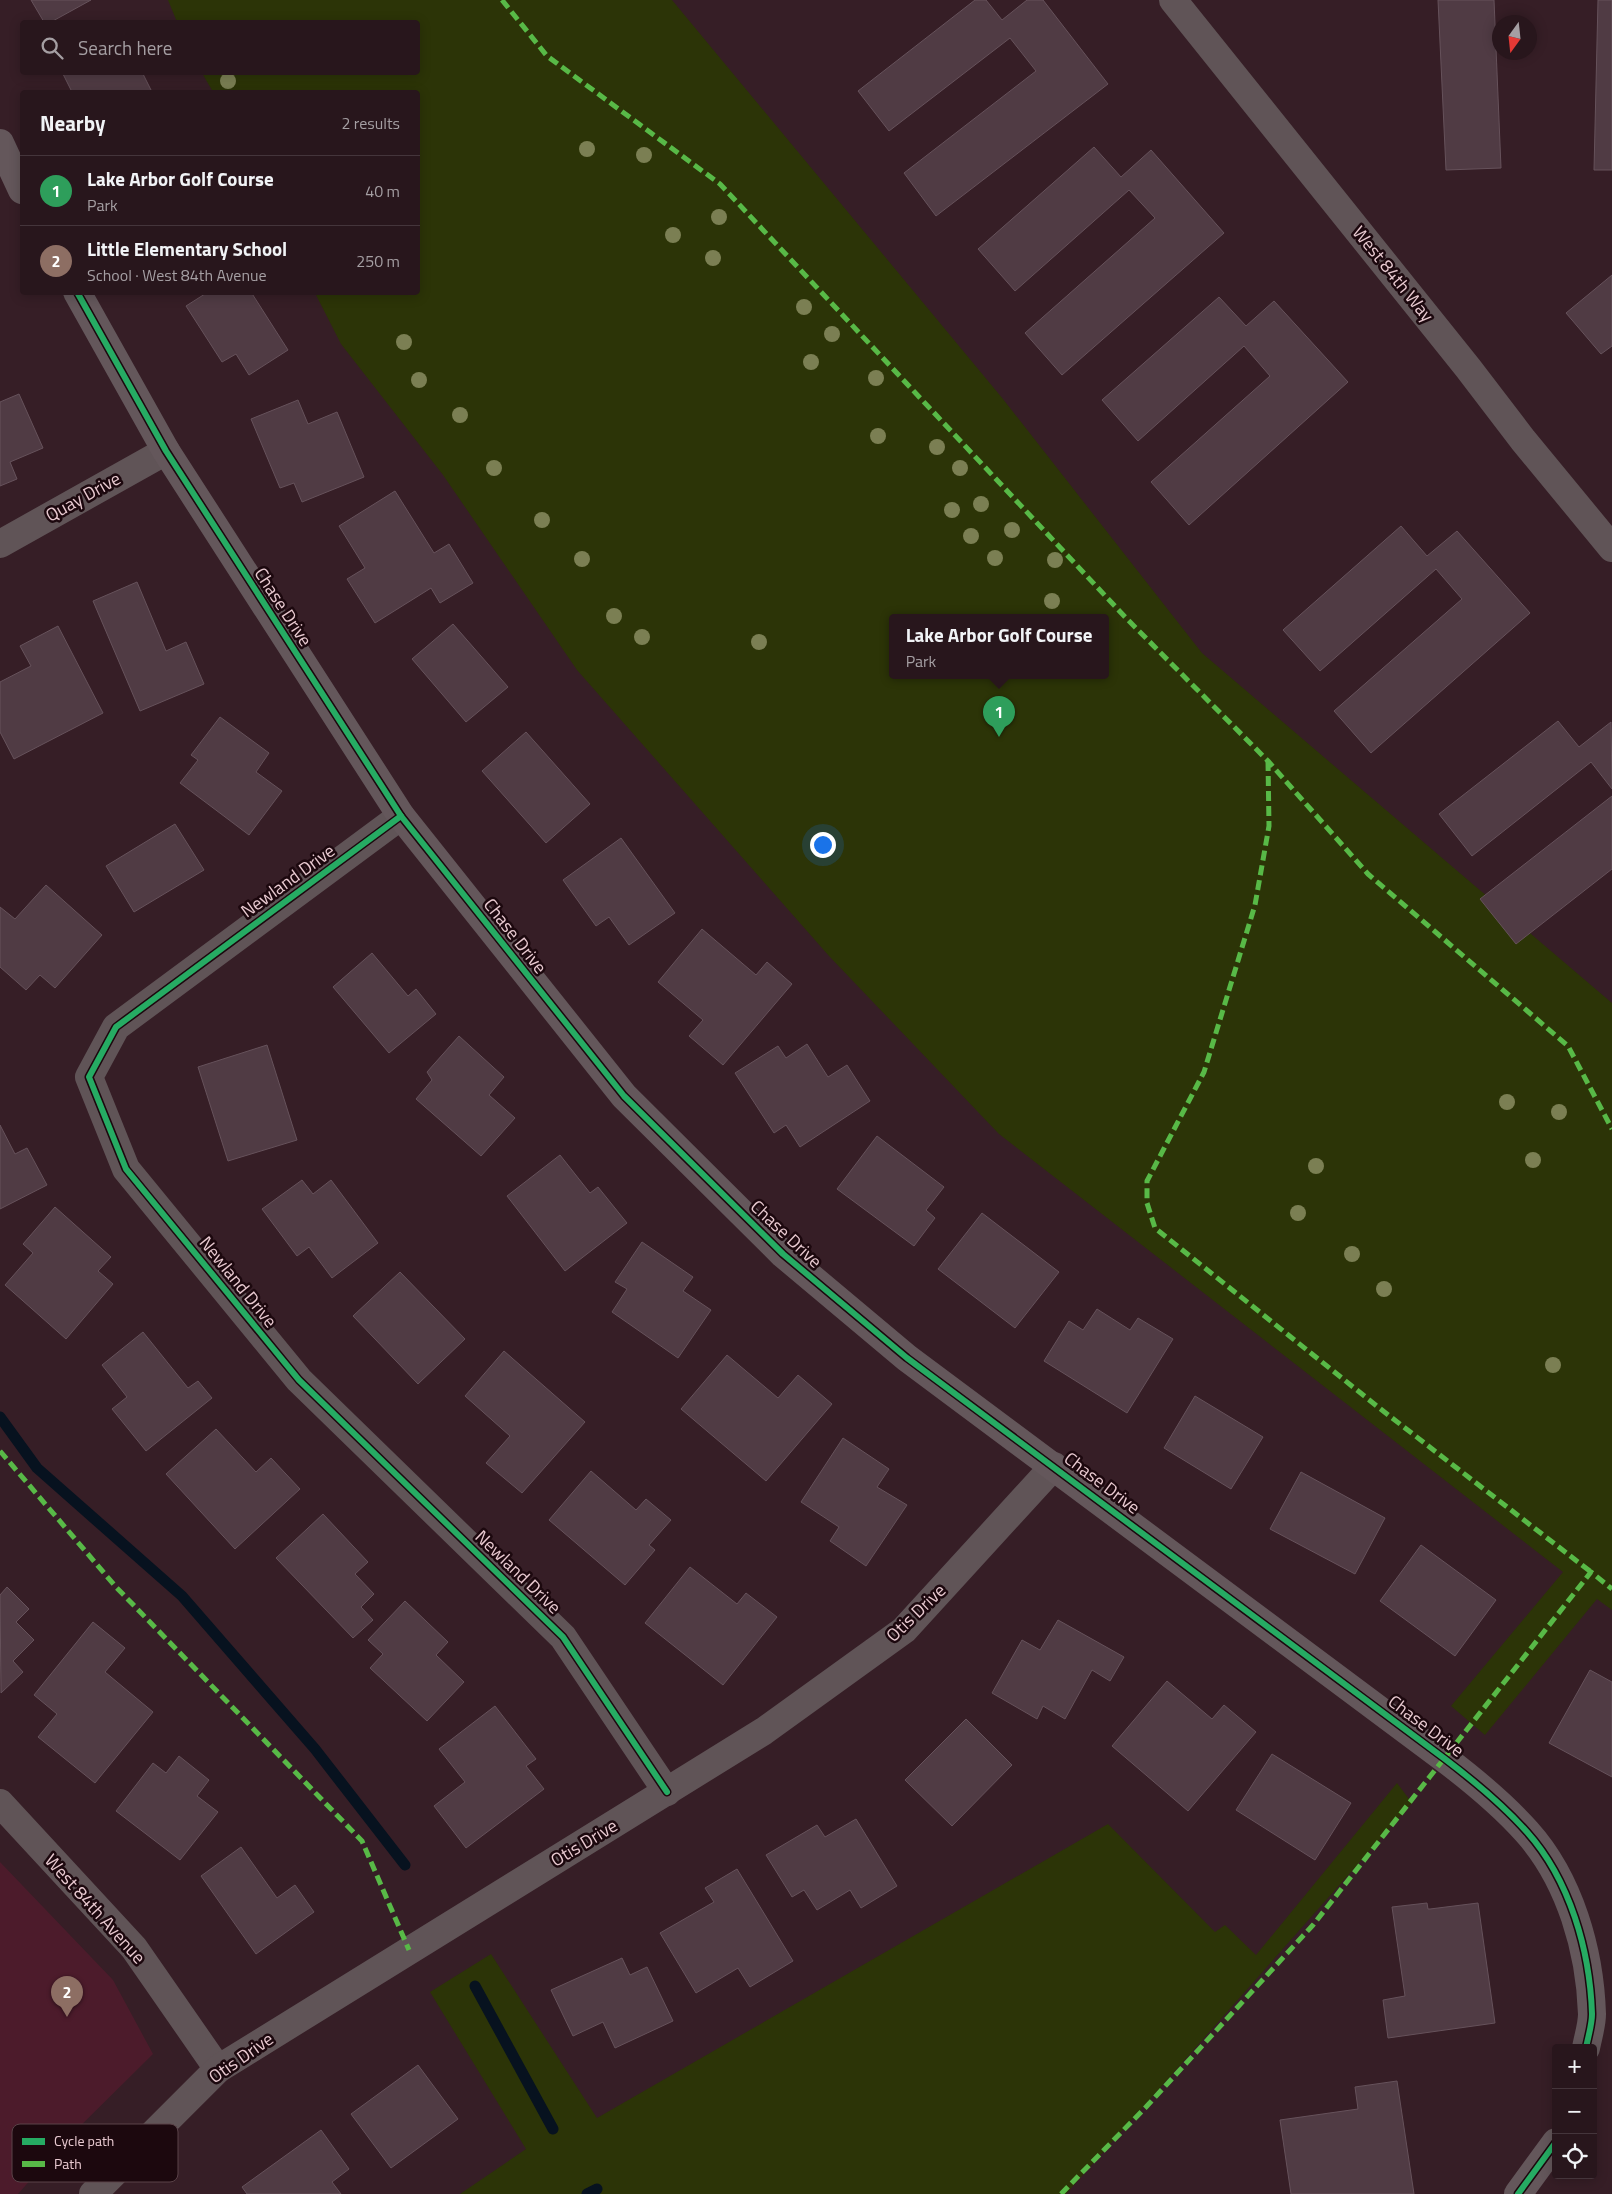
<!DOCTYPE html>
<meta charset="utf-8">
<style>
:root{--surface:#28161c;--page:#342329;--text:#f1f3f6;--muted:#a59fa3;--line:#44353b;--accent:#8c9099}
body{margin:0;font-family:"Titillium Web",sans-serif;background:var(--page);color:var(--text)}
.controls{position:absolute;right:15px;bottom:15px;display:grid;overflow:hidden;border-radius:5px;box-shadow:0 2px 12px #0003}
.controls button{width:45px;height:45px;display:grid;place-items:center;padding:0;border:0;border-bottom:1px solid var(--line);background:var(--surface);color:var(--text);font:25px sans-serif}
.compass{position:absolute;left:1492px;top:15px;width:45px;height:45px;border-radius:50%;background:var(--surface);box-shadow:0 2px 12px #0003;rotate:195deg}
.you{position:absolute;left:822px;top:844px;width:18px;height:18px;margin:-12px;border:4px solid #fff;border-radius:50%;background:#1a73e8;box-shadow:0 0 0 8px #1a73e833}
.badge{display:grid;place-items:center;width:32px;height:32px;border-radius:50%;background:var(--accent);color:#fff;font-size:16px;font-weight:700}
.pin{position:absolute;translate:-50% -41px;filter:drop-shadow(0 1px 2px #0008)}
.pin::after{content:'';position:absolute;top:26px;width:18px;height:15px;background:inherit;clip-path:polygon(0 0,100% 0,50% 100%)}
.popup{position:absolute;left:889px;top:614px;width:220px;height:65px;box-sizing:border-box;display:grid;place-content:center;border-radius:5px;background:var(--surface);filter:drop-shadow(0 1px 4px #0005);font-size:16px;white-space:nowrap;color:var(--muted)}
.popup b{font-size:19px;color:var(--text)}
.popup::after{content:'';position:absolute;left:50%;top:100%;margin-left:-10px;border:10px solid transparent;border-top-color:var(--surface)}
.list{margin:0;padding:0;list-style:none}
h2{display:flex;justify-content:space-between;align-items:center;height:65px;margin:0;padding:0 20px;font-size:21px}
h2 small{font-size:16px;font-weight:400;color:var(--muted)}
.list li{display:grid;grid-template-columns:32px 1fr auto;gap:15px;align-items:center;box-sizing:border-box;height:70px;padding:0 20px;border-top:1px solid var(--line)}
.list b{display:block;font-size:19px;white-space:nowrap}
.list p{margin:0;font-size:16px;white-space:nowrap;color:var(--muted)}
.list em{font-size:16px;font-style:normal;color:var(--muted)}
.icon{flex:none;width:28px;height:28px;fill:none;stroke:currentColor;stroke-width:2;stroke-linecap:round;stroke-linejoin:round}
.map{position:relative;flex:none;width:1612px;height:2194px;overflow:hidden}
.search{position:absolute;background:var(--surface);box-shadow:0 2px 12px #0003;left:20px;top:20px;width:400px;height:55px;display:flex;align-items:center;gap:12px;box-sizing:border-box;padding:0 18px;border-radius:5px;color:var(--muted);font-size:19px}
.panel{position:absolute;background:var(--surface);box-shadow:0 2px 12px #0003;left:20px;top:90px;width:400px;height:205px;border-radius:5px}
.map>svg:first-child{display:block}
</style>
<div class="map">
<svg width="1612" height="2194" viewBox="0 0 1612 2194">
<rect width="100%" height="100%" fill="#361e26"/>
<polygon fill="#4c1b2b" points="0,1862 113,1980 153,2054 62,2144 18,2194 0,2194"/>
<g fill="#2c3407" fill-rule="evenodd">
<path d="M168 0H672L1003 399 1202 653 1612 1003V1610L1597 1599 1485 1735 1451 1706 1563 1572 999 1134 829 956 577 670 443 475 341 344 315 293 418 292V92H213L202 73 418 72V22H177ZM893 618H1105V676H893Z"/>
<polygon points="1397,1783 1412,1803 1066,2194 460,2194 526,2149 430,1992 491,1954 597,2118 1108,1824 1215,1932 1225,1925 1256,1955"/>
</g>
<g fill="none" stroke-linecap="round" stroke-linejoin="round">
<g stroke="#07121f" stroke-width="11">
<polyline points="0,1417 37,1468 182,1596 315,1749 405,1865"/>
<polyline points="475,1986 553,2129"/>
<polyline points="587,2194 597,2189"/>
</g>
</g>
<g fill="#503b44" stroke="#66525b">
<polygon points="31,0 91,0 51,22 44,22"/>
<polygon points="975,0 986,0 1002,20 1027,0 1043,0 1108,84 936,216 904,173 1036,71 1010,38 889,131 858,91"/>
<polygon points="1438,0 1494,0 1501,168 1446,170"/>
<polygon points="1598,0 1612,0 1612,170 1594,170"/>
<polygon points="62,72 142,72 152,92 72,92"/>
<polygon points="1094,147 1121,177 1151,150 1224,233 1062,375 1025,333 1155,218 1129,190 1015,291 978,249"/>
<polygon points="1612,275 1612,346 1601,354 1566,313"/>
<polygon points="208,292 251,292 288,350 249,375 236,354 222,362 186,306"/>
<polygon points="1219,297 1246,326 1274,301 1348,382 1189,525 1151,482 1270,376 1244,346 1138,441 1102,400"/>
<polygon points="19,394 43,448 10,462 17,479 0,486 0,402"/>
<polygon points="298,400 308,424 337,412 364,477 302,502 294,483 280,488 251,419"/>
<polygon points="395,491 434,553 449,544 473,583 440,603 431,588 375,623 347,579 365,568 339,526"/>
<polygon points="1401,526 1427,556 1457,531 1530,613 1371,753 1334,711 1462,599 1436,569 1320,671 1283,630"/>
<polygon points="137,582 166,651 186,642 204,684 140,711 93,601"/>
<polygon points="453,624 508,687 466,722 412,659"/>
<polygon points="58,626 103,713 14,759 0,732 0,682 31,666 20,646"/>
<polygon points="220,717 269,753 256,772 282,791 249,835 180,783 198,760 191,755"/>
<polygon points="1558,721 1579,747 1611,722 1612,789 1591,762 1472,856 1439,814"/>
<polygon points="526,732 590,804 546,843 482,771"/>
<polygon points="1612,796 1612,869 1516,944 1480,899"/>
<polygon points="175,824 204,870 134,912 106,866"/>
<polygon points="621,838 675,913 629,945 609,917 596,926 563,880"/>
<polygon points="46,885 102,935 55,988 40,975 26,990 0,967 0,907 15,919"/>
<polygon points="702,929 756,975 767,962 792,984 723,1065 689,1036 703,1020 658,982"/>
<polygon points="372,953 408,996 416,989 436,1014 389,1053 333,987"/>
<polygon points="459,1036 504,1077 489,1095 515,1118 481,1156 416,1099 432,1080 427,1072"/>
<polygon points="807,1044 828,1077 847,1065 870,1101 800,1147 786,1125 774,1133 735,1073 778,1046 786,1058"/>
<polygon points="267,1045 297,1140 228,1161 198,1067"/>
<polygon points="0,1125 15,1154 27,1148 47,1185 0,1209"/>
<polygon points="877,1136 944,1187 926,1210 935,1218 914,1246 837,1189"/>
<polygon points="560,1155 590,1193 598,1187 627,1223 565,1271 507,1196"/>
<polygon points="302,1180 313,1194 331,1180 378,1243 332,1278 309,1247 297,1256 262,1209"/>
<polygon points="55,1207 111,1257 98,1271 113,1284 66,1339 5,1285 33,1253 23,1244"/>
<polygon points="982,1213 1059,1272 1015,1328 938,1269"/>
<polygon points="642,1242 693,1277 683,1291 711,1310 678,1358 612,1312 627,1289 615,1282"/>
<polygon points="400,1272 465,1339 418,1384 353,1316"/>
<polygon points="1097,1309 1130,1330 1138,1318 1173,1339 1127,1413 1044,1361 1069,1321 1083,1330"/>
<polygon points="143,1332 188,1388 198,1381 212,1398 146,1451 112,1409 127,1397 102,1365"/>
<polygon points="504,1351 585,1422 522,1493 486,1463 510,1436 465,1396"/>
<polygon points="727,1355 778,1398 798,1375 832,1404 766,1481 681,1409"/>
<polygon points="1195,1396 1263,1437 1231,1489 1164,1448"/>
<polygon points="216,1429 256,1472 271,1458 300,1489 235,1549 166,1474"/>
<polygon points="843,1438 889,1469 877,1487 907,1505 866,1566 830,1541 839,1527 801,1502"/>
<polygon points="591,1471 636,1510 646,1499 671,1520 649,1545 655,1550 625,1585 549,1520"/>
<polygon points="1301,1472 1385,1518 1355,1574 1270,1529"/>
<polygon points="323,1514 368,1562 355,1574 374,1594 361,1607 373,1620 353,1638 276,1558"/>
<polygon points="1421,1545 1496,1600 1455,1656 1380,1601"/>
<polygon points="690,1567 737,1604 746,1593 777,1617 723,1685 645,1623"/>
<polygon points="7,1587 29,1609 16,1622 34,1640 13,1661 23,1672 1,1693 0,1595"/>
<polygon points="405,1601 448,1642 436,1655 464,1682 427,1721 370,1668 383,1654 368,1640"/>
<polygon points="1058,1620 1124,1657 1110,1681 1092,1670 1065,1719 1043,1706 1037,1719 992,1693 1022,1640 1040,1650"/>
<polygon points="93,1622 125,1648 105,1672 153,1712 95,1783 38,1737 57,1714 34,1695"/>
<polygon points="1590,1670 1612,1682 1612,1777 1549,1743"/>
<polygon points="1167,1681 1212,1719 1224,1705 1256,1732 1188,1811 1112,1746"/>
<polygon points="495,1706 536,1759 526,1766 544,1789 466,1848 434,1806 465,1782 439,1749"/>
<polygon points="966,1719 1012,1765 952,1826 905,1780"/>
<polygon points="1272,1754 1351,1803 1315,1860 1236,1810"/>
<polygon points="179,1756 209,1780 197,1796 218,1812 180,1860 116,1811 153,1763 166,1773"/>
<polygon points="856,1819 897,1886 861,1908 850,1890 817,1910 804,1890 792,1897 766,1855 817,1825 825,1837"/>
<polygon points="241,1847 277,1898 295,1885 314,1912 256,1954 201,1876"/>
<polygon points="737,1869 793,1961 750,1987 738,1968 696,1993 660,1933 714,1902 705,1888"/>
<polygon points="1427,1903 1428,1909 1430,1909 1478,1903 1495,2023 1388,2038 1383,2000 1405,1996 1392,1907"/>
<polygon points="622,1958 630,1975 647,1967 673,2021 615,2048 603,2022 573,2036 551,1990"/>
<polygon points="418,2065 458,2119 391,2168 351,2114"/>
<polygon points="1397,2081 1414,2194 1291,2194 1280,2120 1358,2109 1355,2087"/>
<polygon points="321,2130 349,2169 332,2182 341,2194 247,2194 242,2187"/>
</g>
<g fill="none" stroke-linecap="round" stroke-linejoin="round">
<g stroke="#605457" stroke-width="28">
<polyline points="1173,0 1468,368 1523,440 1612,548"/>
<polyline points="0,544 166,451"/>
<polyline points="401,816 116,1027 89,1077 126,1169 299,1380 563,1637 667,1792"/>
<polyline points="0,1803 134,1948 218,2069"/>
<polyline points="93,2194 218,2069 764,1731 904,1630 1054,1466"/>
</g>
<g stroke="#64575b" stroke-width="28">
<polyline points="0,143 22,190"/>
<path d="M77 292 166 451 401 816 624 1096 783 1254 907 1358 1445 1759C1474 1781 1503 1805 1527 1832 1570 1880 1590 1951 1592 2014 1592 2025 1588 2037 1586 2048"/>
<polyline points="1518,2194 1556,2142"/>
</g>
<g stroke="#58b947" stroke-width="5" stroke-dasharray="10 5" stroke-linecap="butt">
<polyline points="502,0 547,56 720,184 1126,618 1268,761 1368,874 1568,1046 1612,1129"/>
<polyline points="1268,761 1269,826 1255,905 1204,1072 1147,1181 1147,1203 1155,1228 1378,1407 1591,1572"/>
<polyline points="0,1451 116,1587 362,1841 409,1950"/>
<polyline points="1061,2194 1146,2107 1313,1925 1591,1572 1612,1589"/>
</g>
<g stroke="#1c080e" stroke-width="9">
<g id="cycleway">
<path d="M77 292 166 451 401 816 624 1096 783 1254 907 1358 1445 1759C1474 1781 1503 1805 1527 1832 1570 1880 1590 1951 1592 2014 1592 2025 1588 2037 1586 2048"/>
<polyline points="401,816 116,1027 89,1077 126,1169 299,1380 563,1637 667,1792"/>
<polyline points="1518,2194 1556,2142"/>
</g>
</g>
<use href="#cycleway" stroke="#26ab63" stroke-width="6"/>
</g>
<g fill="#7b7f53">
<circle cx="228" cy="81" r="8"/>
<circle cx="587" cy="149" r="8"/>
<circle cx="644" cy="155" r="8"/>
<circle cx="719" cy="217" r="8"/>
<circle cx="673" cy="235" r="8"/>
<circle cx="713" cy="258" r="8"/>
<circle cx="804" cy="307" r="8"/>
<circle cx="832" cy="334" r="8"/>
<circle cx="404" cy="342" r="8"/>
<circle cx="811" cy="362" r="8"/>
<circle cx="876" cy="378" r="8"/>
<circle cx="419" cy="380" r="8"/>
<circle cx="460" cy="415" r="8"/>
<circle cx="878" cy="436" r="8"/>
<circle cx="937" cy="447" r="8"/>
<circle cx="494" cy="468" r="8"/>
<circle cx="960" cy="468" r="8"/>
<circle cx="981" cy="504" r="8"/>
<circle cx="952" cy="510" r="8"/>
<circle cx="542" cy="520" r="8"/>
<circle cx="1012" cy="530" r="8"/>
<circle cx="971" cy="536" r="8"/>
<circle cx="995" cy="558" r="8"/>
<circle cx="582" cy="559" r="8"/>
<circle cx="1055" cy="560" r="8"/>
<circle cx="1052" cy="601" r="8"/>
<circle cx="614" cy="616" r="8"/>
<circle cx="642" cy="637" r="8"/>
<circle cx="759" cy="642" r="8"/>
<circle cx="1507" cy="1102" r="8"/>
<circle cx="1559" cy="1112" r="8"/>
<circle cx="1533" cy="1160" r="8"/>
<circle cx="1316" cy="1166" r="8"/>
<circle cx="1298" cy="1213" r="8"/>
<circle cx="1352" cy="1254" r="8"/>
<circle cx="1384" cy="1289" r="8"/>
<circle cx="1553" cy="1365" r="8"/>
</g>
<g text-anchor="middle" stroke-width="5" stroke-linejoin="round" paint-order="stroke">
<g font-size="18" fill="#e9cad1" stroke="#1c080e">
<text transform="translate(1393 274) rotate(51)" y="6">West 84th Way</text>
<text transform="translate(83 497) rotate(-29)" y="6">Quay Drive</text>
<text transform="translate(283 607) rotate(57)" y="6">Chase Drive</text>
<text transform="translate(288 881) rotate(-36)" y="6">Newland Drive</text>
<text transform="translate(515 936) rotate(52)" y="6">Chase Drive</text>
<text transform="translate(786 1234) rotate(43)" y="6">Chase Drive</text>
<text transform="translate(238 1282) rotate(51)" y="6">Newland Drive</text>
<text transform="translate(1102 1483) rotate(37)" y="6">Chase Drive</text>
<text transform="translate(518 1572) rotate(44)" y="6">Newland Drive</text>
<text transform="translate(916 1613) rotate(-44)" y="6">Otis Drive</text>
<text transform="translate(1426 1726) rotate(37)" y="6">Chase Drive</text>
<text transform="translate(584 1843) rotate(-31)" y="6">Otis Drive</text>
<text transform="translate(95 1909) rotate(48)" y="6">West 84th Avenue</text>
<text transform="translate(241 2058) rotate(-35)" y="6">Otis Drive</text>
</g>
</g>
<rect x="12" y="2124" width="166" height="58" rx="8" fill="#1c080e" stroke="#5a4248" stroke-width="1"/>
<rect x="22" y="2138" width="23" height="7" fill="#26ab63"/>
<rect x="22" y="2161" width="23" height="6" fill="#58b947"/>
<g font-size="14" fill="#e9cad1">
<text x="54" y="2146">Cycle path</text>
<text x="54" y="2169">Path</text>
</g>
</svg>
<div class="controls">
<button>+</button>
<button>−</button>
<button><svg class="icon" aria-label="locate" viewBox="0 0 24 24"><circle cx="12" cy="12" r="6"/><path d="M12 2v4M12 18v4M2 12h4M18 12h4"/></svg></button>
</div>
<svg class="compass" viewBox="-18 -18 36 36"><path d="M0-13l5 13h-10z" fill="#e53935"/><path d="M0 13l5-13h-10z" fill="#a59fa3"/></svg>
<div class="you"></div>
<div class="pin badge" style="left:999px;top:737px;background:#2e9e5b">1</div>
<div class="popup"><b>Lake Arbor Golf Course</b>Park</div>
<div class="pin badge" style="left:67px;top:2017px;background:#8d6e63">2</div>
<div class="search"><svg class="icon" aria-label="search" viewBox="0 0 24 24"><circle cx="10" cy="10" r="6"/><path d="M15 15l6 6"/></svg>Search here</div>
<section class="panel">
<h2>Nearby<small>2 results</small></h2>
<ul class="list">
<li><span class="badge" style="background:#2e9e5b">1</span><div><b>Lake Arbor Golf Course</b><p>Park</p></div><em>40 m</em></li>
<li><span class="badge" style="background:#8d6e63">2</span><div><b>Little Elementary School</b><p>School · West 84th Avenue</p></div><em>250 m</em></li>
</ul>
</section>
</div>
